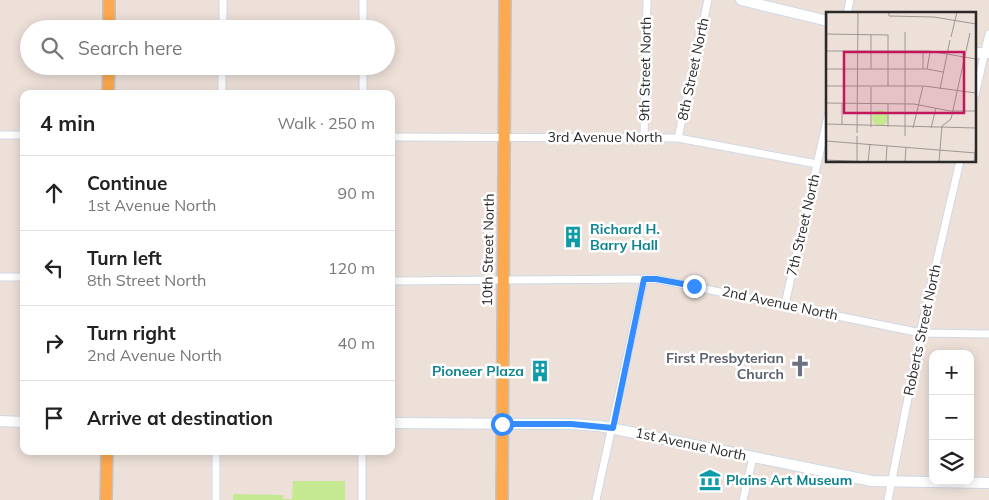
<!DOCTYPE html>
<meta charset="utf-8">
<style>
:root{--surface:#fff;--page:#f2f2f2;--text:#222;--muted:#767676;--line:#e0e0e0}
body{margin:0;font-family:Mulish,sans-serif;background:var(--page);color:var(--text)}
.controls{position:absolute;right:15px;bottom:15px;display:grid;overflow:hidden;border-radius:10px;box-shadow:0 2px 12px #0003}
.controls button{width:45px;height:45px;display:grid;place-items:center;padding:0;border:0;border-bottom:1px solid var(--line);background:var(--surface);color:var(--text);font:25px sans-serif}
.stop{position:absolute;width:15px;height:15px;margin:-11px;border:4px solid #348cff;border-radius:50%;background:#fff}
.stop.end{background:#348cff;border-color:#fff;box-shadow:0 1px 5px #0008}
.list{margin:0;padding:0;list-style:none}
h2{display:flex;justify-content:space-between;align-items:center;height:65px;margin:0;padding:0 20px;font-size:21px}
h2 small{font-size:16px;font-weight:400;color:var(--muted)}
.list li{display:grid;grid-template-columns:32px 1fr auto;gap:15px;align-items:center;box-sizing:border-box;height:75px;padding:0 20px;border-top:1px solid var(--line)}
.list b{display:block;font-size:19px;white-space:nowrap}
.list p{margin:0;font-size:16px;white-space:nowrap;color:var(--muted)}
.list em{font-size:16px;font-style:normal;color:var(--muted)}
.icon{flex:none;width:28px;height:28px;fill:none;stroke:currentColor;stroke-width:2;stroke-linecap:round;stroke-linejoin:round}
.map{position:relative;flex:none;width:989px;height:500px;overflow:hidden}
.search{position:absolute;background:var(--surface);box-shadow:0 2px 12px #0003;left:20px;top:20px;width:375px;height:55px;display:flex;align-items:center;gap:12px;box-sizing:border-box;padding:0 18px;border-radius:28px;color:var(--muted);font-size:19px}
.panel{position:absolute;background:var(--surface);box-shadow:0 2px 12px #0003;left:20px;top:90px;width:375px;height:365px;border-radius:10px}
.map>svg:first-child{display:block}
</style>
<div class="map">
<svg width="989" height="500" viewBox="0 0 989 500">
<rect width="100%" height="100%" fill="#ede0d9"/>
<polygon fill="#c5e991" points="293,481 345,481 345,500 233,500 233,494 283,495 283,499 292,499"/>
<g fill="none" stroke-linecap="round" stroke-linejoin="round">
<g stroke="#cfd8e4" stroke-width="9">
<g id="street">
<polyline points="847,14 850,0"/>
<polyline points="223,29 223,0"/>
<polyline points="363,29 363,0"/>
<polyline points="222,94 222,66"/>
<polyline points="363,94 363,66"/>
<polyline points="975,95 989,34"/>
<polyline points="0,135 24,135"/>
<polyline points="391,137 678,138 817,164"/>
<polyline points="644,137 647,0"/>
<polyline points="678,138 708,0"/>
<polyline points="0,277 24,277"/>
<polyline points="391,281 656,279 921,333 989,334"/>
<polyline points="785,304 828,116"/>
<polyline points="216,451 216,500"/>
<polyline points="362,500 362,451"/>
<polyline points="596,500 644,279"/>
<polyline points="743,500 753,457"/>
<polyline points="888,500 925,311 960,161"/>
</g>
</g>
<g stroke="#cfd8e4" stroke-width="12">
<g id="secondary">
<polyline points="741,0 828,21"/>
<polyline points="975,53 989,53"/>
<polyline points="0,421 24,422"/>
<polyline points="391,423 571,424 600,426 872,481 989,483"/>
</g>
</g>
<g stroke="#c3c3c3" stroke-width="14">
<g id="primary">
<polyline points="109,29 109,0"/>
<polyline points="108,94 109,66"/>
<polyline points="106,500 107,451"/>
<polyline points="502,500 505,0"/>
</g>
</g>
<use href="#street" stroke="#fff" stroke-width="7"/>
<use href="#secondary" stroke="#fff" stroke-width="10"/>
<use href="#primary" stroke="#fda94f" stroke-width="11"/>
</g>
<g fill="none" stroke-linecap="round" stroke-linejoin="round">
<polyline stroke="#348cff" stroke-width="6" points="502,424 571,424 613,428 644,279 656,279 694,286"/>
</g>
<defs>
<g id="building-bare" transform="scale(1.725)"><path d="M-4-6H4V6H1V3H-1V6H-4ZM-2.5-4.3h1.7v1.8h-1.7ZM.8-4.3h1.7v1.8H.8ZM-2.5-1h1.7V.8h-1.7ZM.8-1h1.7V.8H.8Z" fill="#0f9aa8" stroke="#fff" stroke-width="2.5" paint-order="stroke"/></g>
<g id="church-bare" transform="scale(1.725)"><path d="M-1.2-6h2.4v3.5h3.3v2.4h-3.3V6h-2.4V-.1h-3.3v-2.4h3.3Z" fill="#6b7280" stroke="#fff" stroke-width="2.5" paint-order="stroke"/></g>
<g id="museum-bare" transform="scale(1.725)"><path d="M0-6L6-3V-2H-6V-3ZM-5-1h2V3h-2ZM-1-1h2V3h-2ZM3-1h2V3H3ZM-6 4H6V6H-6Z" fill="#0f9aa8" stroke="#fff" stroke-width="2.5" paint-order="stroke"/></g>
</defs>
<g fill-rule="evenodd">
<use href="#building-bare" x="573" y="237"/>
<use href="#church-bare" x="800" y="366"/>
<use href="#building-bare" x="540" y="371"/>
<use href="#museum-bare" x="710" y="480"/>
</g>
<g text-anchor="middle" stroke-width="5" stroke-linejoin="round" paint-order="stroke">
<g font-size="14" fill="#292929" stroke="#fff">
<text transform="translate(645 69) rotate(-89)" y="5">9th Street North</text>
<text transform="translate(693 69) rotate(-78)" y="5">8th Street North</text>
<text x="605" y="142">3rd Avenue North</text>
<text transform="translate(803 225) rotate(-77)" y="5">7th Street North</text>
<text transform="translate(488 250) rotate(-89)" y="5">10th Street North</text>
<text transform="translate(780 303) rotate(12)" y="5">2nd Avenue North</text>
<text transform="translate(922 330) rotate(-78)" y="5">Roberts Street North</text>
<text transform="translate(691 444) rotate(12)" y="5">1st Avenue North</text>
</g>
<g font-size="14" font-weight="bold" fill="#0d838f" stroke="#fff" text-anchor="start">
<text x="590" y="234">Richard H.<tspan x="590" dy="16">Barry Hall</tspan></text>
<text x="524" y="376" text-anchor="end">Pioneer Plaza</text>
<text x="726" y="485">Plains Art Museum</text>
</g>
<g font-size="14" font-weight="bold" fill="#5b616d" stroke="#fff" text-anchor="end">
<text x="784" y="363">First Presbyterian<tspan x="784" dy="16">Church</tspan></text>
</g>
</g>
<g transform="translate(826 12)">
<rect width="150" height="150" fill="#ede0d9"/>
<path d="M46 106a8 8 0 1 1 16 0a8 8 0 1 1-16 0Z" fill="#c5e991"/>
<path fill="none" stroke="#9f9793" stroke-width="1" d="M63 0V4L108 5 150 12M0 22 62 23V74M125 25 131 0M0 39H103L150 47M0 57H101L117 60M45 57V22M97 57V39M101 57 104 40M0 74H98L150 81M114 77 124 28M0 91 88 92 124 99H150M16 91V112M0 112 150 116M0 112 1 0M45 115V75M62 115V92M87 116 97 74M105 116 110 96M31 121 32 0M79 124V20M0 129 150 141M0 148 46 150M31 150V124M42 150 44 132M60 150 61 134M79 150 80 135M113 150 116 114 125 107 144 21M148 150 150 132"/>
<path fill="#c2185b" fill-opacity="0.15" stroke="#c2185b" stroke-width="2.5" d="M18 40H138V101H18Z"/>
<rect width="150" height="150" fill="none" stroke="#292929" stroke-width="2.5"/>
</g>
</svg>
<div class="controls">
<button>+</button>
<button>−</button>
<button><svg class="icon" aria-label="layers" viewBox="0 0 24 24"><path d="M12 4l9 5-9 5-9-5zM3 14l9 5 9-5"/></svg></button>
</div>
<div class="stop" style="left:502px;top:424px"></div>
<div class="stop end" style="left:694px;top:286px"></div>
<div class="search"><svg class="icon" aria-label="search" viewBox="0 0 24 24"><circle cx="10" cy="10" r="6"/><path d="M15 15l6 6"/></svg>Search here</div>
<section class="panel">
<h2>4 min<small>Walk · 250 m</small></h2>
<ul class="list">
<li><svg class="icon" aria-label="ahead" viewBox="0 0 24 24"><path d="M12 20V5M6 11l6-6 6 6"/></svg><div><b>Continue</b><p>1st Avenue North</p></div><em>90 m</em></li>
<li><svg class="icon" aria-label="left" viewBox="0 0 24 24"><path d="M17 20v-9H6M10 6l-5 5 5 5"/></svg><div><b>Turn left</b><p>8th Street North</p></div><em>120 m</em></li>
<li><svg class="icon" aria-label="right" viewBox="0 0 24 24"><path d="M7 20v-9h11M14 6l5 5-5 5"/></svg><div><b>Turn right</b><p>2nd Avenue North</p></div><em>40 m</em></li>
<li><svg class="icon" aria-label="arrive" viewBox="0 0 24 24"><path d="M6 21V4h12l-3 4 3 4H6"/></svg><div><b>Arrive at destination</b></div></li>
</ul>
</section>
</div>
